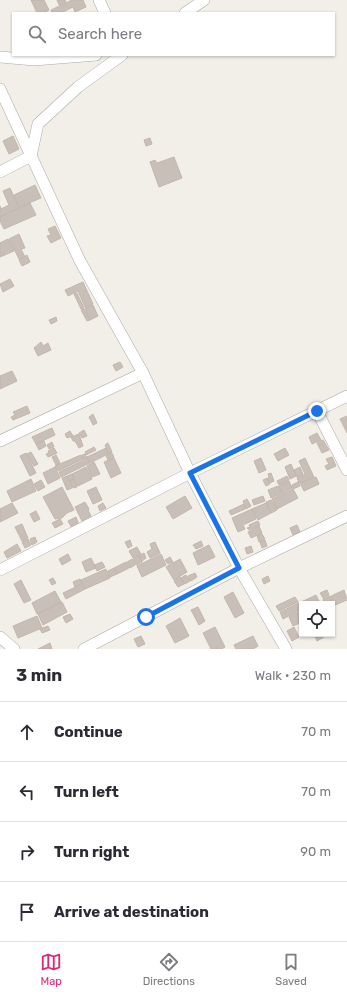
<!DOCTYPE html>
<meta charset="utf-8">
<style>
:root{--surface:#fff;--page:#f2f2f3;--text:#2b2b33;--muted:#7c7c81;--line:#e1e1e2;--accent:#db2777}
body{margin:0;font-family:Rubik,sans-serif;background:var(--page);color:var(--text)}
.controls{position:absolute;right:12px;bottom:12px;display:grid;overflow:hidden;border-radius:0px;box-shadow:0 1px 3px #0004}
.controls button{width:36px;height:36px;display:grid;place-items:center;padding:0;border:0;border-bottom:1px solid var(--line);background:var(--surface);color:var(--text);font:20px sans-serif}
.stop{position:absolute;width:12px;height:12px;margin:-9px;border:3px solid #1a73e8;border-radius:50%;background:#fff}
.stop.end{background:#1a73e8;border-color:#fff;box-shadow:0 1px 4px #0008}
.list{margin:0;padding:0;list-style:none}
h2{display:flex;justify-content:space-between;align-items:center;height:52px;margin:0;padding:0 16px;font-size:17px}
h2 small{font-size:13px;font-weight:400;color:var(--muted)}
.list li{display:grid;grid-template-columns:26px 1fr auto;gap:12px;align-items:center;box-sizing:border-box;height:60px;padding:0 16px;border-top:1px solid var(--line)}
.list b{display:block;font-size:15px;white-space:nowrap}
.list em{font-size:13px;font-style:normal;color:var(--muted)}
.icon{flex:none;width:22px;height:22px;fill:none;stroke:currentColor;stroke-width:2;stroke-linecap:round;stroke-linejoin:round}
.map{position:relative;flex:none;width:347px;height:649px;overflow:hidden}
.search{position:absolute;background:var(--surface);box-shadow:0 1px 3px #0004;left:12px;right:12px;top:12px;height:44px;display:flex;align-items:center;gap:10px;box-sizing:border-box;padding:0 14px;border-radius:0px;color:var(--muted);font-size:15px}
.sheet{height:292px;background:var(--surface)}
nav{display:flex;justify-content:space-around;align-items:center;box-sizing:border-box;height:56px;border-top:1px solid var(--line);background:var(--surface);font-size:11px;color:var(--muted)}
nav a{display:grid;justify-items:center;gap:2px}
nav .on{color:var(--accent)}
.map>svg:first-child{display:block}
</style>
<div class="map">
<svg width="347" height="649" viewBox="0 0 347 649">
<rect width="100%" height="100%" fill="#f2efe9"/>
<g fill="#c7bfb8" stroke="#c4b6ab">
<polygon points="31,0 44,0 49,10 43,13 37,13"/>
<polygon points="57,0 65,0 66,2 59,5"/>
<polygon points="72,0 83,0 86,7 75,12 73,7 61,13 52,13 51,10"/>
<polygon points="13,136 19,149 9,154 3,141"/>
<polygon points="150,138 152,144 146,146 144,140"/>
<polygon points="174,157 182,178 159,187 150,162 155,160 157,163"/>
<polygon points="35,185 41,198 19,207 14,195"/>
<polygon points="10,188 19,208 0,217 0,206 1,209 9,205 3,191"/>
<polygon points="30,203 36,215 4,229 0,221 0,217"/>
<polygon points="55,226 61,238 51,243 47,236 51,235 48,229"/>
<polygon points="19,234 25,248 21,249 25,257 19,259 9,239"/>
<polygon points="8,239 14,251 0,257 0,243"/>
<polygon points="27,255 30,262 22,266 19,260"/>
<polygon points="10,279 14,286 3,292 0,284"/>
<polygon points="83,282 93,304 85,307 78,291 68,296 65,290"/>
<polygon points="77,293 84,308 81,309 74,294"/>
<polygon points="93,305 98,316 90,320 85,308"/>
<polygon points="84,309 90,320 87,321 81,310"/>
<polygon points="56,317 57,321 51,324 49,320"/>
<polygon points="41,342 43,346 48,343 51,350 38,356 34,348"/>
<polygon points="120,362 123,367 116,371 113,365"/>
<polygon points="12,371 17,381 0,389 0,376"/>
<polygon points="27,406 30,413 13,420 11,417 15,415 13,412"/>
<polygon points="93,414 97,423 93,425 89,417"/>
<polygon points="347,416 347,433 340,419"/>
<polygon points="52,428 55,435 36,444 32,437"/>
<polygon points="84,430 87,436 82,438 79,433"/>
<polygon points="70,431 73,436 67,438 65,434"/>
<polygon points="317,433 321,440 312,444 309,437"/>
<polygon points="79,434 83,446 79,448 75,441 73,441 71,437"/>
<polygon points="323,440 329,450 322,453 317,443"/>
<polygon points="44,441 46,446 39,450 36,444"/>
<polygon points="52,442 54,447 49,449 47,445"/>
<polygon points="108,443 112,452 109,454 105,445"/>
<polygon points="94,447 96,450 86,455 85,452"/>
<polygon points="54,448 57,453 48,457 46,454 49,453 48,451"/>
<polygon points="106,448 108,454 90,463 87,457"/>
<polygon points="285,448 289,455 278,461 274,454"/>
<polygon points="31,452 38,464 34,466 27,454"/>
<polygon points="26,453 36,473 30,476 20,456"/>
<polygon points="112,453 114,457 108,460 106,456"/>
<polygon points="85,454 90,463 61,477 59,472 84,460 82,455"/>
<polygon points="56,455 60,463 56,465 52,457"/>
<polygon points="81,455 83,459 58,471 55,466"/>
<polygon points="332,457 336,466 327,470 325,466 329,464 326,459"/>
<polygon points="114,458 121,473 111,478 104,462"/>
<polygon points="261,458 266,470 259,473 254,461"/>
<polygon points="305,458 314,477 299,483 297,478 305,474 299,461"/>
<polygon points="94,462 100,474 92,477 87,466"/>
<polygon points="291,464 296,476 290,479 285,467"/>
<polygon points="55,467 60,478 48,484 43,473"/>
<polygon points="86,467 92,479 78,486 72,474"/>
<polygon points="300,467 303,474 297,477 294,470"/>
<polygon points="271,473 274,481 270,483 268,478 269,477 268,474"/>
<polygon points="72,474 74,479 69,481 67,476"/>
<polygon points="67,476 72,488 67,490 62,478"/>
<polygon points="287,476 289,480 279,485 277,481"/>
<polygon points="316,477 319,484 304,491 300,483"/>
<polygon points="267,478 270,484 266,486 263,480"/>
<polygon points="31,479 36,491 12,502 7,491"/>
<polygon points="74,479 77,487 73,488 70,481"/>
<polygon points="41,480 45,487 38,491 34,484"/>
<polygon points="289,481 292,488 282,493 279,486"/>
<polygon points="298,482 300,486 293,489 292,485"/>
<polygon points="278,486 282,493 271,498 268,490"/>
<polygon points="62,487 74,510 67,513 62,518 55,519 43,497"/>
<polygon points="96,487 102,500 93,504 87,491"/>
<polygon points="293,489 298,498 277,509 272,499"/>
<polygon points="185,496 192,508 173,519 166,507"/>
<polygon points="263,496 265,501 254,505 252,500"/>
<polygon points="247,499 251,506 246,509 243,501"/>
<polygon points="271,500 277,510 271,513 266,502"/>
<polygon points="85,502 89,509 88,510 91,516 82,521 75,507"/>
<polygon points="12,503 18,513 0,522 0,509"/>
<polygon points="103,503 106,508 100,511 98,506"/>
<polygon points="266,503 271,513 258,520 252,509"/>
<polygon points="244,504 245,509 231,515 229,511"/>
<polygon points="252,509 256,519 243,525 245,529 238,532 232,518"/>
<polygon points="36,511 40,519 34,522 30,514"/>
<polygon points="76,517 79,525 72,528 68,521"/>
<polygon points="60,519 63,524 55,528 52,523"/>
<polygon points="258,521 260,525 249,530 247,528 250,527 249,525"/>
<polygon points="22,524 28,538 22,541 15,527"/>
<polygon points="297,525 300,532 293,535 290,528"/>
<polygon points="259,526 262,533 251,538 248,532"/>
<polygon points="262,534 265,539 259,542 257,536"/>
<polygon points="35,537 37,542 32,545 30,539"/>
<polygon points="28,539 31,545 25,548 22,542"/>
<polygon points="130,540 132,546 128,548 125,542"/>
<polygon points="265,540 267,546 262,548 260,542"/>
<polygon points="201,541 203,546 196,549 193,545"/>
<polygon points="155,542 160,553 150,558 147,552 152,549 150,544"/>
<polygon points="17,544 21,551 7,558 4,552"/>
<polygon points="209,545 215,557 198,565 193,553"/>
<polygon points="251,546 253,552 247,554 245,548"/>
<polygon points="137,547 141,554 133,558 129,551"/>
<polygon points="144,553 146,558 142,561 139,556"/>
<polygon points="68,554 71,560 62,565 59,559"/>
<polygon points="161,554 166,565 142,577 137,566"/>
<polygon points="139,556 142,562 136,565 133,559"/>
<polygon points="170,557 173,562 168,564 165,560"/>
<polygon points="91,558 96,568 86,572 82,562"/>
<polygon points="132,559 135,565 130,568 127,562"/>
<polygon points="180,559 187,572 174,580 166,567"/>
<polygon points="102,562 105,567 97,571 94,565"/>
<polygon points="126,562 129,568 117,574 114,568"/>
<polygon points="114,568 117,574 110,577 108,571"/>
<polygon points="106,569 110,578 85,589 81,580"/>
<polygon points="195,573 197,577 191,581 188,576"/>
<polygon points="186,575 190,581 185,584 181,578"/>
<polygon points="268,576 270,581 264,584 262,579"/>
<polygon points="180,577 184,584 178,587 174,581"/>
<polygon points="53,578 56,583 52,585 49,580"/>
<polygon points="80,579 82,583 75,587 73,582"/>
<polygon points="21,580 31,600 24,603 14,584"/>
<polygon points="82,584 85,589 66,599 63,593"/>
<polygon points="327,590 329,595 323,598 320,593"/>
<polygon points="344,590 347,600 335,605 331,596"/>
<polygon points="55,591 61,602 37,614 32,603"/>
<polygon points="233,592 244,613 235,618 224,597"/>
<polygon points="316,595 319,601 313,604 302,604 302,609 283,619 280,612"/>
<polygon points="330,596 334,606 332,607 332,604 325,604 323,599"/>
<polygon points="295,597 298,602 279,611 276,606"/>
<polygon points="62,602 67,612 43,625 38,614"/>
<polygon points="198,607 205,621 199,625 191,610"/>
<polygon points="301,611 302,622 293,626 289,617"/>
<polygon points="70,614 73,619 66,623 63,617"/>
<polygon points="37,616 42,628 18,638 13,626"/>
<polygon points="180,618 189,636 175,643 166,626"/>
<polygon points="48,626 50,630 42,633 40,629"/>
<polygon points="215,627 225,647 221,649 211,649 203,633"/>
<polygon points="294,627 299,637 292,641 287,631"/>
<polygon points="314,634 322,634 324,637 317,641"/>
<polygon points="141,636 145,644 138,647 134,639"/>
<polygon points="253,636 258,646 253,649 236,649 234,645"/>
<polygon points="50,643 52,649 38,649"/>
</g>
<g fill="none" stroke-linecap="round" stroke-linejoin="round">
<g stroke="#a9a9a9" stroke-width="12">
<g id="street">
<polyline points="99,0 105,13"/>
<polyline points="185,13 204,0"/>
<polyline points="0,57 34,60 96,55"/>
<polyline points="0,89 80,261 143,373 190,473 239,568 286,649"/>
<polyline points="0,172 31,156 38,124 78,87 122,55"/>
<polyline points="317,411 347,470"/>
<polyline points="0,441 143,373"/>
<polyline points="0,570 190,473 347,396"/>
<polyline points="0,637 14,649"/>
<polyline points="84,649 239,568 347,516"/>
</g>
</g>
<use href="#street" stroke="#fff" stroke-width="11"/>
</g>
<g fill="none" stroke-linecap="round" stroke-linejoin="round">
<polyline stroke="#1a73e8" stroke-width="5" points="146,617 239,568 190,473 317,411"/>
</g>
</svg>
<div class="controls">
<button><svg class="icon" aria-label="locate" viewBox="0 0 24 24"><circle cx="12" cy="12" r="6"/><path d="M12 2v4M12 18v4M2 12h4M18 12h4"/></svg></button>
</div>
<div class="stop" style="left:146px;top:617px"></div>
<div class="stop end" style="left:317px;top:411px"></div>
<div class="search"><svg class="icon" aria-label="search" viewBox="0 0 24 24"><circle cx="10" cy="10" r="6"/><path d="M15 15l6 6"/></svg>Search here</div>
</div>
<section class="sheet">
<h2>3 min<small>Walk · 230 m</small></h2>
<ul class="list">
<li><svg class="icon" aria-label="ahead" viewBox="0 0 24 24"><path d="M12 20V5M6 11l6-6 6 6"/></svg><div><b>Continue</b></div><em>70 m</em></li>
<li><svg class="icon" aria-label="left" viewBox="0 0 24 24"><path d="M17 20v-9H6M10 6l-5 5 5 5"/></svg><div><b>Turn left</b></div><em>70 m</em></li>
<li><svg class="icon" aria-label="right" viewBox="0 0 24 24"><path d="M7 20v-9h11M14 6l5 5-5 5"/></svg><div><b>Turn right</b></div><em>90 m</em></li>
<li><svg class="icon" aria-label="arrive" viewBox="0 0 24 24"><path d="M6 21V4h12l-3 4 3 4H6"/></svg><div><b>Arrive at destination</b></div></li>
</ul>
</section>
<nav>
<a class="on"><svg class="icon" aria-label="map" viewBox="0 0 24 24"><path d="M3 6l6-2 6 2 6-2v14l-6 2-6-2-6 2zM9 4v14M15 6v14"/></svg>Map</a>
<a><svg class="icon" aria-label="directions" viewBox="0 0 24 24"><path d="M12 3l9 9-9 9-9-9zM9 14v-3h6M13 9l2 2-2 2"/></svg>Directions</a>
<a><svg class="icon" aria-label="saved" viewBox="0 0 24 24"><path d="M7 4h10v16l-5-4-5 4z"/></svg>Saved</a>
</nav>
